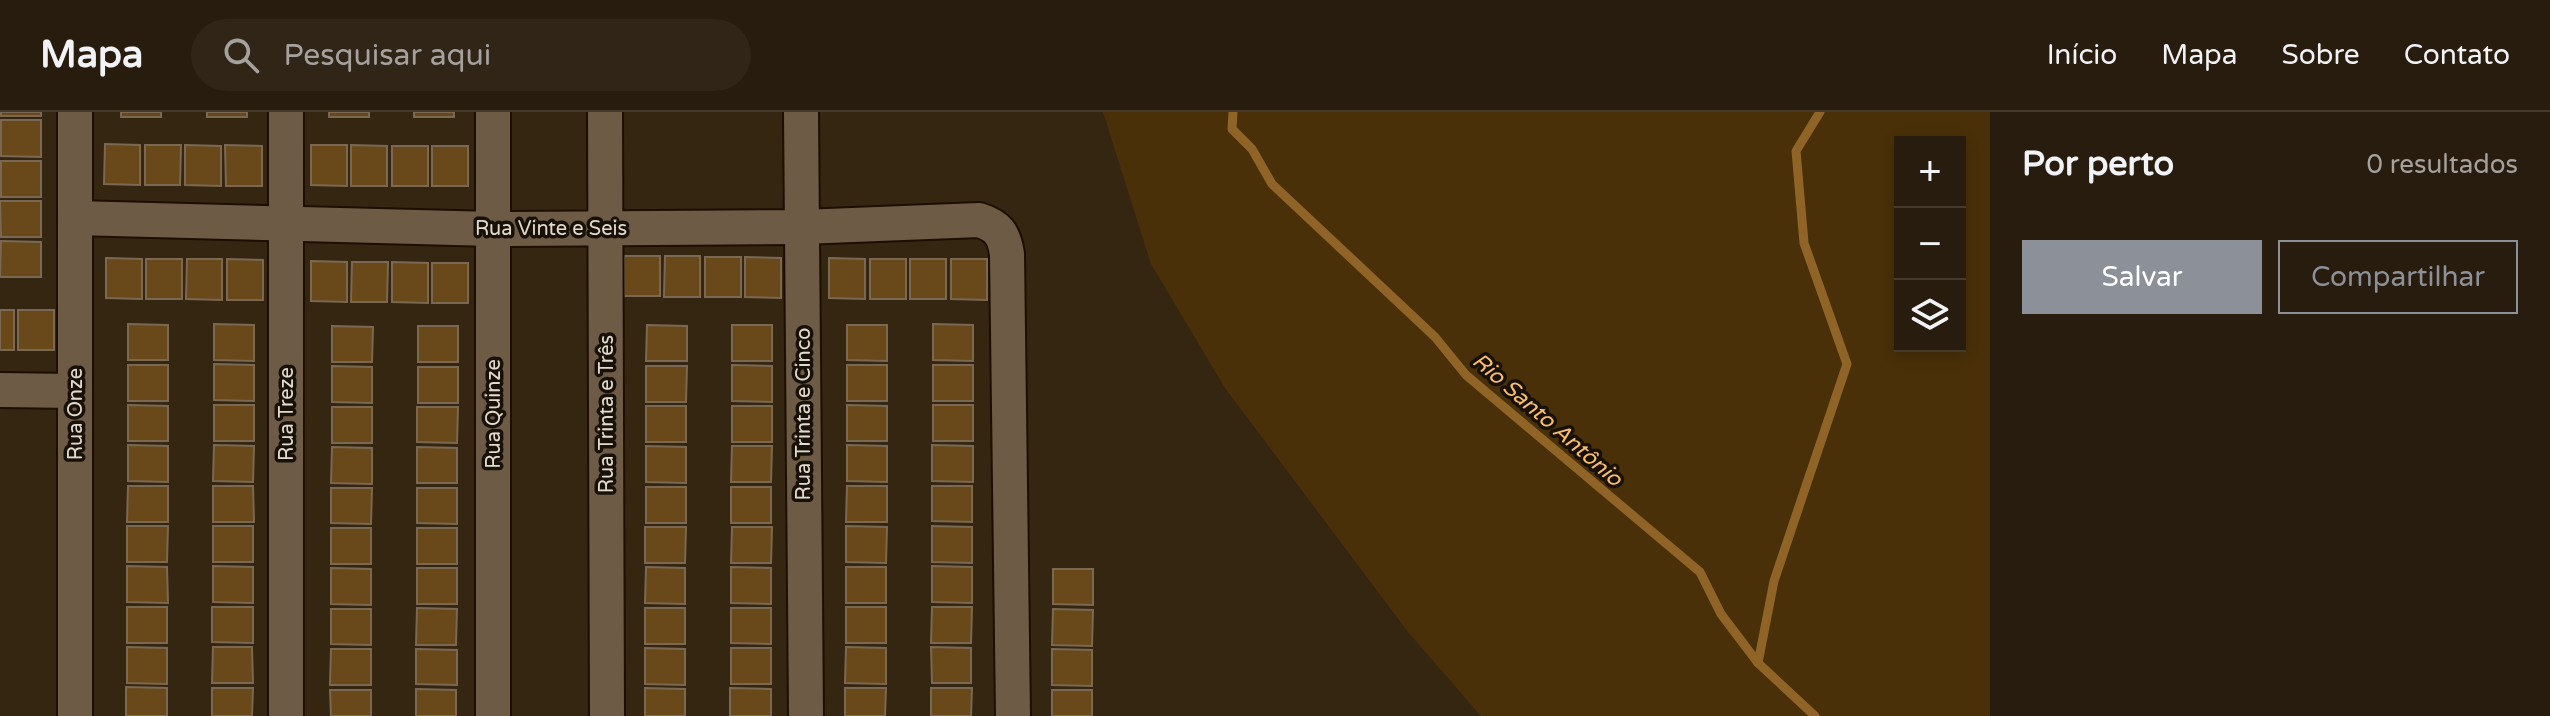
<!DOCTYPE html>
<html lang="pt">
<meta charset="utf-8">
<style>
:root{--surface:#281c0e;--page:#302517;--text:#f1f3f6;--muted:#a5a19e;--line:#443a2e;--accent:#8c9099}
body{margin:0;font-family:"Varela Round",sans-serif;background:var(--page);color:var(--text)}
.controls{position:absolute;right:24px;top:24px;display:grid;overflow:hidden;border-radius:0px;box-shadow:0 4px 12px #0003}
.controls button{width:72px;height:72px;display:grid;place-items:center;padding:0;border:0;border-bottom:2px solid var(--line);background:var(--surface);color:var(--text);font:40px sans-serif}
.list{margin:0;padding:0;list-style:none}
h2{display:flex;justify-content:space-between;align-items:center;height:104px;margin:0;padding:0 32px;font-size:34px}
h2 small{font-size:26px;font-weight:400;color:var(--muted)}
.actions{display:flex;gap:16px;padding:24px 32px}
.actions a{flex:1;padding:18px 0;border:2px solid var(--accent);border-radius:0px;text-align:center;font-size:28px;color:var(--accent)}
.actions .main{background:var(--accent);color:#fff}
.icon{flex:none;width:44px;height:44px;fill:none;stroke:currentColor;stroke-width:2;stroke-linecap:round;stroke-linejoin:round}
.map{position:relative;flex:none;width:1990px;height:604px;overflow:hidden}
header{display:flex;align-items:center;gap:48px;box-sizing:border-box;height:112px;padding:0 40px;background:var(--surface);border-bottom:2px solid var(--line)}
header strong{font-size:38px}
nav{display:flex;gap:44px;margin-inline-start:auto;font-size:28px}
.search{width:560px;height:72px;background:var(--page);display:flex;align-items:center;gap:20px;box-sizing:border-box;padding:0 28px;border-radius:44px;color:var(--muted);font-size:30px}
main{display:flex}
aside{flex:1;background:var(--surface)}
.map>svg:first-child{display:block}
</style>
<header>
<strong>Mapa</strong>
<div class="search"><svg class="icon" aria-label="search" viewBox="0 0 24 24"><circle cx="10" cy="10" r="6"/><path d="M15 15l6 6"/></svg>Pesquisar aqui</div>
<nav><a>Início</a><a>Mapa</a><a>Sobre</a><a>Contato</a></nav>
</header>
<main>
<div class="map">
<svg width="1990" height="604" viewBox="0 0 1990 604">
<rect width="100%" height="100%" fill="#352612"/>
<path fill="#493009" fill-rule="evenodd" d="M1103 0H1990V604H1481L1408 520 1225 276 1151 152ZM1900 30H1960V234H1900Z"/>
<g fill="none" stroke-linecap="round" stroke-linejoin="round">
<g stroke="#8f6426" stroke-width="9">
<polyline points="1233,0 1232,17 1252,37 1272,72 1435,225 1466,263 1700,460 1721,502 1758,551 1815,604"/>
<polyline points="1758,551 1774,469 1847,252 1804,131 1796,39 1820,0"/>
</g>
</g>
<g fill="#694819" stroke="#7a6852" stroke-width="2">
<rect x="1" y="0" width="40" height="4"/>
<rect x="121" y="0" width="40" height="5"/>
<rect x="207" y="0" width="40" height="5"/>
<rect x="329" y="0" width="40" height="5"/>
<rect x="414" y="0" width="40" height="5"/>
<polygon points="1,8 41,8 41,45 1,44"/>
<polygon points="105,32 140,33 140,73 104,72"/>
<polygon points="145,33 181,33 180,73 145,73"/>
<polygon points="185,33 221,34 221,74 185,73"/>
<polygon points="225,33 262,34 262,74 226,74"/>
<polygon points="311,33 347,33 347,74 311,73"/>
<polygon points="351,33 387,34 387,74 351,74"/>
<rect x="392" y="34" width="36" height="40"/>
<rect x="432" y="34" width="36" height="40"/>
<rect x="1" y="49" width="40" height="36"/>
<polygon points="0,89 41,89 41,125 1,125"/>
<polygon points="1,129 41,130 41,165 0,165"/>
<rect x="624" y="144" width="36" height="40"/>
<polygon points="665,144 700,144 700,185 664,185"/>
<rect x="705" y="145" width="36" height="40"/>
<polygon points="745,145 781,146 781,186 745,185"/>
<polygon points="106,146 142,147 142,187 106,186"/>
<polygon points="829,146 865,147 865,187 829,186"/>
<rect x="146" y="147" width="36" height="40"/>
<polygon points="187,147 222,147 222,188 186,187"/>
<polygon points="227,147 263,148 263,188 227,188"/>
<rect x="870" y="147" width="36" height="40"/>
<rect x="910" y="147" width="36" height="40"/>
<polygon points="951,147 987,147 987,188 951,187"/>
<polygon points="311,149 347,150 347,190 311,189"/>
<polygon points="352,150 388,150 387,190 351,190"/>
<polygon points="392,150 428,151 428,191 392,190"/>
<rect x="432" y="151" width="36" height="40"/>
<rect x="0" y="198" width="14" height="40"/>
<rect x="18" y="198" width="36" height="40"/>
<polygon points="128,212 168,213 168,248 128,248"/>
<polygon points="214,212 254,213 254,249 214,248"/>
<polygon points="933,212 973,213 973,249 933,248"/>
<polygon points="647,213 687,214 687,249 646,249"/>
<rect x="732" y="213" width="40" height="36"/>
<polygon points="847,213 887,213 887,249 847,248"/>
<polygon points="332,214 373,215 372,250 332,250"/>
<rect x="418" y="214" width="40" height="36"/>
<polygon points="214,252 254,253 254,289 214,288"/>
<rect x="128" y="253" width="40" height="36"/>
<polygon points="732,253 772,254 772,290 732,289"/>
<rect x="847" y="253" width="40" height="36"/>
<rect x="933" y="253" width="40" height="36"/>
<polygon points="332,254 372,255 372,291 332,290"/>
<polygon points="646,254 687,254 686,290 646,290"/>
<rect x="418" y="255" width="40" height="36"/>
<polygon points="128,293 168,294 168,329 128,329"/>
<rect x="214" y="293" width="40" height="36"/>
<polygon points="847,293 887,294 887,329 847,329"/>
<rect x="933" y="293" width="40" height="36"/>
<rect x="646" y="294" width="40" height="36"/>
<rect x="732" y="294" width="40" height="36"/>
<rect x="332" y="295" width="40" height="36"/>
<polygon points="417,295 458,295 457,331 417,330"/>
<polygon points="128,333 168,334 168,370 128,369"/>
<polygon points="214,333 254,334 253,370 213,369"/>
<polygon points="847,333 887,334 887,370 847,369"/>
<polygon points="932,333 973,334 973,370 932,369"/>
<polygon points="646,334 686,335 686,371 646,370"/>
<polygon points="732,334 772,334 771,370 731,370"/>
<polygon points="332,335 372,336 372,372 331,371"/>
<polygon points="417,335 457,336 457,371 417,371"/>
<polygon points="128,374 168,374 168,410 127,410"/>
<polygon points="213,374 253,374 254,410 213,410"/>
<polygon points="847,374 887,374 887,410 846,410"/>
<polygon points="932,374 972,374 972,410 932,409"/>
<rect x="646" y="375" width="40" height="36"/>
<rect x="731" y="375" width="40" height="36"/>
<polygon points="331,376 372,376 371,412 331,411"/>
<polygon points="417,376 457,376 457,412 417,411"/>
<polygon points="127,414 168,414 167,450 127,450"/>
<rect x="213" y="414" width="40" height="36"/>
<polygon points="846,414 887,415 886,451 846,450"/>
<polygon points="932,414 972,415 972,451 932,450"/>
<polygon points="645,415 686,415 685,451 645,451"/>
<polygon points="732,415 772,415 771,451 731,451"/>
<rect x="331" y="416" width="40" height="36"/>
<rect x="417" y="416" width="40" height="36"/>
<polygon points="127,454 167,455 168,491 127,490"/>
<polygon points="213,454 253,455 253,491 213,490"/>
<polygon points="932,454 972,455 972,491 932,490"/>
<polygon points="646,455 685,456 685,492 645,491"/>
<polygon points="731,455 771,456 771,492 731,491"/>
<rect x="846" y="455" width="40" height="36"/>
<polygon points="331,456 371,457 371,493 331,492"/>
<rect x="417" y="456" width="40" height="36"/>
<polygon points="1053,457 1093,457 1093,493 1053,492"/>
<rect x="127" y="495" width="40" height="36"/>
<polygon points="212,495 253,495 253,531 212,530"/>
<rect x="846" y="495" width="40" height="36"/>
<polygon points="932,495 972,495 971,531 931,531"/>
<polygon points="417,496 457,497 456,533 416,533"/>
<rect x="645" y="496" width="40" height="36"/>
<polygon points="731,496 771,496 771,532 731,531"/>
<polygon points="331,497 371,497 371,533 331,532"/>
<polygon points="1053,497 1093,498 1092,534 1052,533"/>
<polygon points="127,535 167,536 167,572 127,571"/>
<polygon points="213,535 252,535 253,571 212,571"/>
<polygon points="846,535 886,536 886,572 845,571"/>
<polygon points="931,535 971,536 971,571 932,571"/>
<polygon points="645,536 685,537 685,573 645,572"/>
<rect x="731" y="536" width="40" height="36"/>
<polygon points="331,537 371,537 371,573 330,573"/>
<polygon points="416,537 457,538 457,573 416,572"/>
<polygon points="1052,537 1092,538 1092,574 1052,573"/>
<polygon points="126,575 167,576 167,604 126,604"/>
<polygon points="212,576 253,576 252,604 212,604"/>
<polygon points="645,576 685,577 685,604 645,604"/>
<polygon points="730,576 771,577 771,604 730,604"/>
<polygon points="845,576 886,576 885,604 845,604"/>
<polygon points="931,576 972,576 971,604 931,604"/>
<polygon points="416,577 456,578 456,604 416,604"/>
<polygon points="330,578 371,578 371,604 331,604"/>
<rect x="1052" y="578" width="40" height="26"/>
</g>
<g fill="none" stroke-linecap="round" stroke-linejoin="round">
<g stroke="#1c0f00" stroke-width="38">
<g id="street">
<polyline points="75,0 75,604"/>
<polyline points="286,0 286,604"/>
<polyline points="605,0 607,604"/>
<polyline points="801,0 806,604"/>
<path d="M75 106 493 117 802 115 979 108C998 114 1004 122 1007 142L1013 604"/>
<polyline points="0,278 75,279"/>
<polyline points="493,604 493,0"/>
</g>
</g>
<use href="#street" stroke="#6d5b46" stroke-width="34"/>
</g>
<g text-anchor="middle" stroke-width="7" stroke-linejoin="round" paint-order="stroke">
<g font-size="20" fill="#e3d9cd" stroke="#171108">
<text x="551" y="123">Rua Vinte e Seis</text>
<text transform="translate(75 302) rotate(-90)" y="7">Rua Onze</text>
<text transform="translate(286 302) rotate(-90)" y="7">Rua Treze</text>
<text transform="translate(493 302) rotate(-90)" y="7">Rua Quinze</text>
<text transform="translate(606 302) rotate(-90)" y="7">Rua Trinta e Três</text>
<text transform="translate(803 302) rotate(-90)" y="7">Rua Trinta e Cinco</text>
</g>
<g font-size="22" font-style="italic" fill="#febe69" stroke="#171108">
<text transform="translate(1548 307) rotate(41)" y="8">Rio Santo Antônio</text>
</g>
</g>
</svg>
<div class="controls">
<button>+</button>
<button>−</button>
<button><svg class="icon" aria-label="layers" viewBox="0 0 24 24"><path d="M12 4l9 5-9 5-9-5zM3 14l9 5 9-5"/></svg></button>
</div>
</div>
<aside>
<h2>Por perto<small>0 resultados</small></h2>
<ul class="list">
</ul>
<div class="actions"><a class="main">Salvar</a><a>Compartilhar</a></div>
</aside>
</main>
